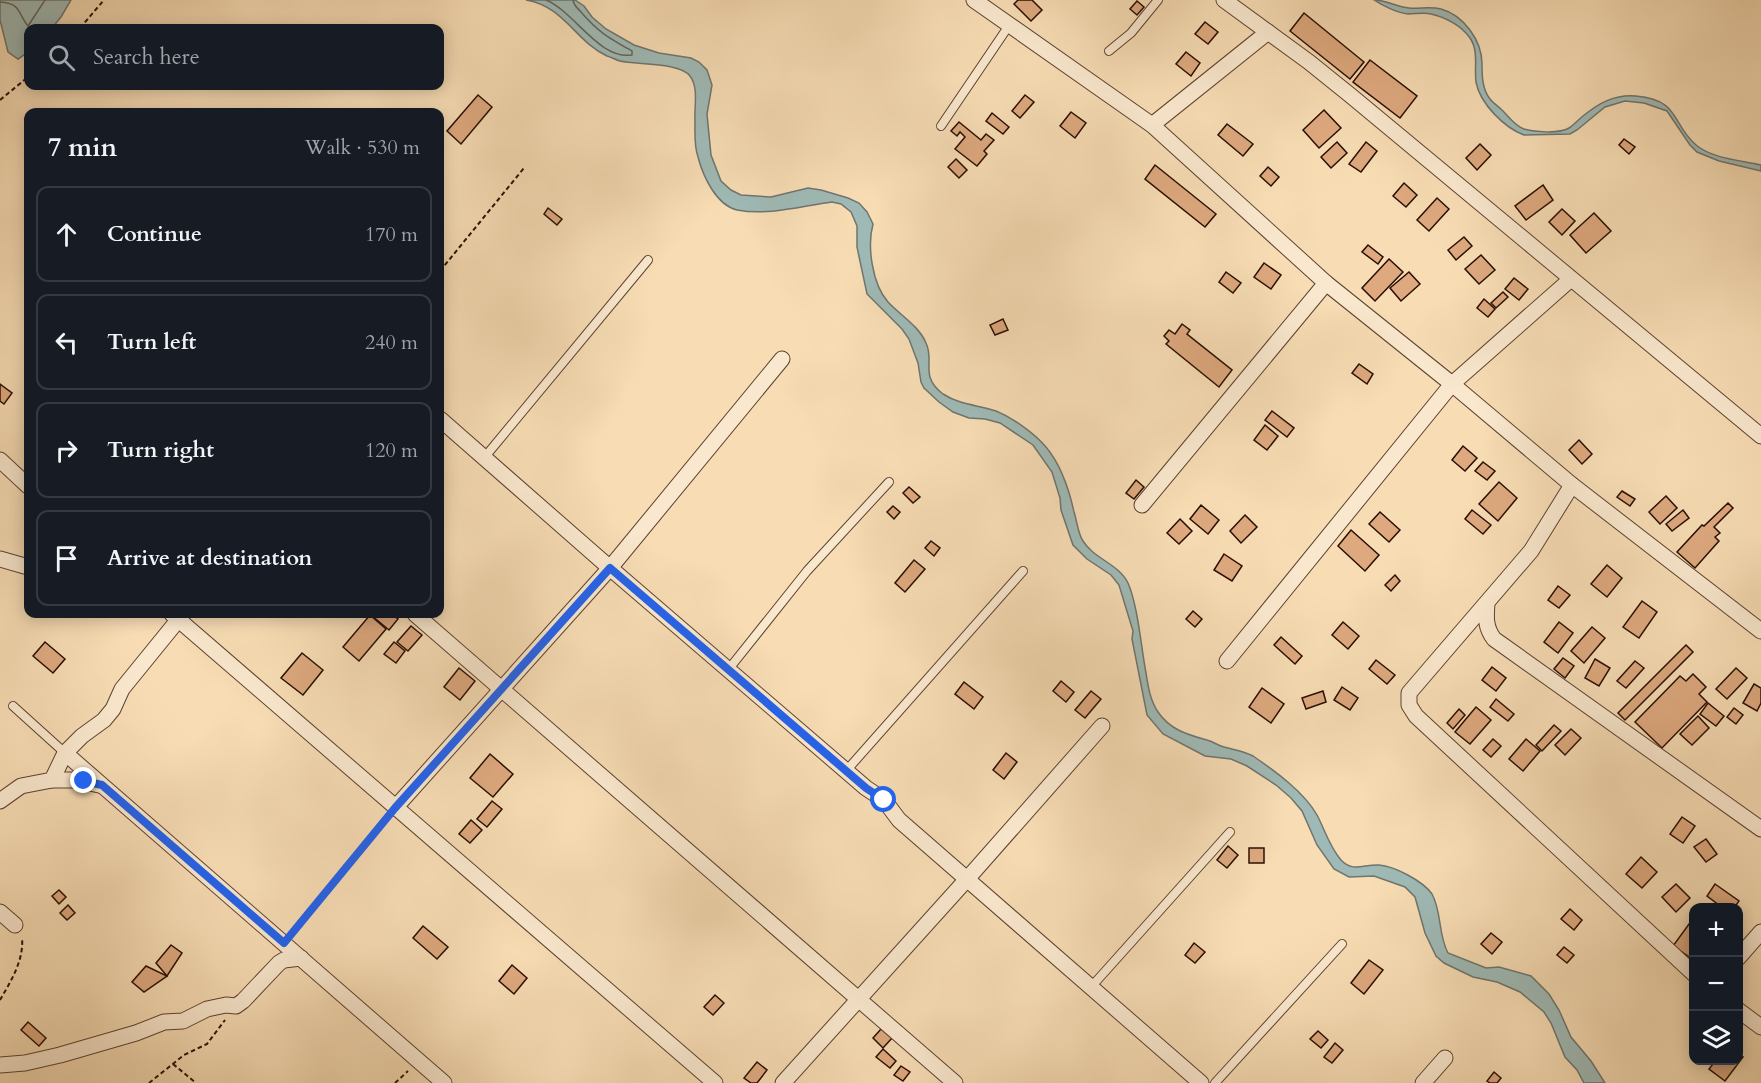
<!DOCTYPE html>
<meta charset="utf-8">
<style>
:root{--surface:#171b24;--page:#242831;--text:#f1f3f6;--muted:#9ea1a6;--line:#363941}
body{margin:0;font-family:Cardo,serif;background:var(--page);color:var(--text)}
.controls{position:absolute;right:18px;bottom:18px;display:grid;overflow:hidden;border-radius:12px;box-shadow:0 3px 15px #0003}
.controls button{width:54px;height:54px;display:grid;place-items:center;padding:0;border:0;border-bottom:2px solid var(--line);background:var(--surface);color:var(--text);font:30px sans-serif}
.stop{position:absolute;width:18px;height:18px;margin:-14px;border:4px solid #2563eb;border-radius:50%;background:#fff}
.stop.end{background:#2563eb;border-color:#fff;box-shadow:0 2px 6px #0008}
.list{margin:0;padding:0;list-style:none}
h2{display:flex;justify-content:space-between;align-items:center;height:78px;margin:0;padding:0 24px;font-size:26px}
h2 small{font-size:20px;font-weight:400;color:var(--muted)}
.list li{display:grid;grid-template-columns:39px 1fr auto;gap:18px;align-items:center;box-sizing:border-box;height:96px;margin:0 12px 12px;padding:0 12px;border:2px solid var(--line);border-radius:12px}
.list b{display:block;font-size:22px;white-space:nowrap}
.list em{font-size:20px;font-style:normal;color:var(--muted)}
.icon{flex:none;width:33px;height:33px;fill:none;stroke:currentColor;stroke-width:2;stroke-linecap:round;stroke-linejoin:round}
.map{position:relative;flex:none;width:1761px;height:1083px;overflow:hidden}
.search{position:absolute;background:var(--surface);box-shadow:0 3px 15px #0003;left:24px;top:24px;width:420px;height:66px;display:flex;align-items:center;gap:15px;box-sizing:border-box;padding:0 21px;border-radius:12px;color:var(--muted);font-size:22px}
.panel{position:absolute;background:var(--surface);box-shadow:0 3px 15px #0003;left:24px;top:108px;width:420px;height:510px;border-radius:12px}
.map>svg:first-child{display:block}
</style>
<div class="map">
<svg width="1761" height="1083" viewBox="0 0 1761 1083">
<rect width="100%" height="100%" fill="#f7dcb4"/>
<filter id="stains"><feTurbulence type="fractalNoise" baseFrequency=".00333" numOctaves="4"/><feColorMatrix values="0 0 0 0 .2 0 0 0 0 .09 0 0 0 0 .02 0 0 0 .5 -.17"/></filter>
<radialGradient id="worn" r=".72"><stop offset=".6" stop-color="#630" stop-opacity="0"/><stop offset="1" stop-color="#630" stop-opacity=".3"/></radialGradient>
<g fill="#9fbab6" stroke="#6f756f" stroke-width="1.5">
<polygon points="0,0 71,0 61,17 52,28 28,28 28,52 18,59 8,52 0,20"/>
<path d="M526 0H575L584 6 592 17 606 29 634 45 659 53 691 58 699 62 707 70 712 85 707 114 711 155 721 181 731 190 741 195 771 197 808 188 821 190 848 198 859 203 867 212 873 224C867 246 872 284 888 302 900 315 919 326 926 343 935 361 919 376 943 394 960 405 978 405 996 411 1013 418 1034 433 1046 447 1061 465 1069 489 1074 512 1077 521 1078 534 1083 541 1094 559 1119 564 1128 583 1138 606 1141 647 1146 673 1148 686 1150 700 1158 712 1171 731 1189 735 1210 741 1215 743 1219 746 1224 747 1234 750 1244 751 1253 756 1275 771 1304 792 1317 815 1325 830 1329 846 1341 860 1353 873 1364 864 1379 865 1394 866 1423 881 1432 894 1442 912 1438 935 1448 953L1486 968 1499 967 1531 976 1549 994 1559 1010 1571 1037 1591 1061 1605 1083H1584L1577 1070 1565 1057 1551 1023 1544 1012 1520 992 1497 982 1473 977 1444 963 1436 956 1425 933 1415 897 1405 887 1374 876 1349 877 1334 869 1317 845 1302 811 1291 798 1276 785 1247 766 1231 759 1205 756 1163 734 1147 715 1132 639 1133 631 1119 585 1111 575 1087 559 1073 545 1061 510 1060 498 1052 472 1033 445 1000 423 985 419 969 418 953 412 939 402 924 388 921 382 918 363 909 339 902 329 867 294 857 247V226L851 212 841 204 832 202C801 206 769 216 737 210 716 205 703 176 698 157 694 146 695 132 695 121 694 107 699 88 690 76 680 62 636 65 620 61 616 60 611 57 607 56 576 42 564 6 526 0Z"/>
<path d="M1374 0C1387 0 1396 7 1409 8 1420 9 1430 6 1441 9 1463 15 1482 40 1482 64 1482 75 1482 89 1490 99 1493 103 1499 107 1503 111 1509 117 1515 126 1524 129 1535 132 1559 134 1569 128 1574 125 1578 120 1583 116 1599 103 1615 94 1636 96 1681 100 1671 124 1696 145 1713 159 1740 160 1761 165V171L1719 161 1697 152 1690 145 1667 111 1644 103 1625 101 1605 107 1577 130 1570 134 1524 135C1505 128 1480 104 1476 82 1474 68 1479 51 1470 38 1462 26 1445 17 1431 14 1424 12 1415 14 1408 14 1398 13 1383 6 1374 0Z"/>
</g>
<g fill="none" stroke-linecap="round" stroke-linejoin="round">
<g stroke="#64645d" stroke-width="1.5">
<path d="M546 0C575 12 599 60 632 55V51C609 38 598 32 581 12 577 7 574 7 573 0"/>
<path d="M0 2C22 3 18 15 28 26L45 0"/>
</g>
</g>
<g fill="#dea97f" stroke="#280e04" stroke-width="1.5">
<polygon points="1018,0 1032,0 1042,10 1031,21 1014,4"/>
<polygon points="1137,1 1144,7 1137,15 1130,9"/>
<polygon points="1304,13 1364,62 1350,79 1290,31"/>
<polygon points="1205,22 1218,32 1208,44 1195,34"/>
<polygon points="1186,52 1200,63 1191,76 1176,64"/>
<polygon points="1370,60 1417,96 1400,118 1353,82"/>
<polygon points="478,95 492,107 461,144 447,131"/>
<polygon points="1025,95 1034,102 1020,118 1012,111"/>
<polygon points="1324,110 1341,128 1319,148 1303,130"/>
<polygon points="1071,112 1086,123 1075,138 1060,126"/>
<polygon points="992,113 1009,127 1003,134 986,121"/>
<polygon points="959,122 981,140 986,134 994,140 984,151 987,154 977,166 955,149 965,137 960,132 957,136 951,131"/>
<polygon points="1227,124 1253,144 1243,156 1218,135"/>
<polygon points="1624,139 1635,147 1629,154 1619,145"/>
<polygon points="1337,142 1347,153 1331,168 1321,157"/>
<polygon points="1366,142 1377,151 1361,172 1349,164"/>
<polygon points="1480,144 1491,155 1477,170 1466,158"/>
<polygon points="956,159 967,170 959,178 948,167"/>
<polygon points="1155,165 1216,214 1205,227 1145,179"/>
<polygon points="1268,167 1279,177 1271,186 1260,176"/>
<polygon points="1404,183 1417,195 1406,207 1393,196"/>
<polygon points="1543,185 1553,200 1526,220 1515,206"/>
<polygon points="1437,198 1449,209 1429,231 1417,220"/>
<polygon points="548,208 562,219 557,225 544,214"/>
<polygon points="1562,209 1575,221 1562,235 1549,222"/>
<polygon points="1594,213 1611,231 1586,253 1570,235"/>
<polygon points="1464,237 1472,246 1456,260 1448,250"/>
<polygon points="1368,245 1383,257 1378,264 1362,252"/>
<polygon points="1481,255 1495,270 1479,284 1465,269"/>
<polygon points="1389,259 1403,272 1375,301 1362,288"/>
<polygon points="1264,263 1281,275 1271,289 1254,277"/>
<polygon points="1226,272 1241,283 1233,293 1219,282"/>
<polygon points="1409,272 1420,284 1401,301 1390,288"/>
<polygon points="1514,278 1528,289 1519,300 1505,289"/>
<polygon points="1503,292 1508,297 1496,308 1491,303"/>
<polygon points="1484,299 1495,309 1488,317 1477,308"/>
<polygon points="1003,319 1008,330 995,335 990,325"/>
<polygon points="1182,324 1190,330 1187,334 1232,370 1219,387 1166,344 1169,341 1164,336 1169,330 1175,334"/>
<polygon points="1359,364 1373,374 1367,384 1352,373"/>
<polygon points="0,384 12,393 4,404 0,401"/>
<polygon points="1272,411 1294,428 1287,437 1265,420"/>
<polygon points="1265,425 1278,436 1267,450 1254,440"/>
<polygon points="1579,440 1592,454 1582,464 1569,450"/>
<polygon points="1463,446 1477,458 1465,471 1452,460"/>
<polygon points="1483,462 1495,471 1487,480 1475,471"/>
<polygon points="1136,480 1144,487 1134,499 1126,493"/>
<polygon points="1499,482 1517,498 1498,521 1479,504"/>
<polygon points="909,487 920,497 913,503 903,493"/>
<polygon points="1622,491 1635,499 1630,506 1617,497"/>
<polygon points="1666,496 1677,508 1660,524 1649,512"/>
<polygon points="1728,503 1733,508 1714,527 1720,533 1715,537 1719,541 1695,568 1677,552 1702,525 1704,526"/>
<polygon points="1201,505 1219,520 1208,534 1190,519"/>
<polygon points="893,506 900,512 894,519 887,512"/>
<polygon points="1472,510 1491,525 1483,534 1465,519"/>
<polygon points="1683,510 1689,518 1672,531 1666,524"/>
<polygon points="1380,512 1400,530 1389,542 1369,524"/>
<polygon points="1245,515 1257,527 1241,543 1230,531"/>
<polygon points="1180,519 1192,531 1179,544 1167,533"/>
<polygon points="1351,530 1379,555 1365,571 1338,546"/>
<polygon points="931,541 940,548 934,556 925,548"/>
<polygon points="1224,554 1242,566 1232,581 1214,570"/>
<polygon points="914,560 925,569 905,592 895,583"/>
<polygon points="1607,565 1622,578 1607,597 1591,584"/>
<polygon points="1395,575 1400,581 1391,591 1385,585"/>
<polygon points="1558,586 1570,595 1559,608 1548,600"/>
<polygon points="1642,601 1657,612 1639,638 1623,627"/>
<polygon points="1193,611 1202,619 1195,627 1186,619"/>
<polygon points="373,614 391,614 398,619 389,630 371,615"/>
<polygon points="370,615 386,629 359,661 343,647"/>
<polygon points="1343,622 1359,636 1348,649 1332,635"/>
<polygon points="1559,622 1573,633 1558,653 1544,642"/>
<polygon points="411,626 422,635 408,651 397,642"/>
<polygon points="1592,627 1605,638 1584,663 1571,651"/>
<polygon points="1281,637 1302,656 1295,664 1274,645"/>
<polygon points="45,642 65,659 53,673 33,656"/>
<polygon points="394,642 405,651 396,663 384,654"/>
<polygon points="1686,645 1693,652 1625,720 1618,713"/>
<polygon points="302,653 323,670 303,695 281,678"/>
<polygon points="1563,658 1574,666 1565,678 1554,669"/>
<polygon points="1595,659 1610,668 1599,686 1585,678"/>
<polygon points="1376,660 1395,675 1387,684 1369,669"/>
<polygon points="1635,661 1644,668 1626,688 1617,681"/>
<polygon points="1492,667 1506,678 1496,691 1482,680"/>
<polygon points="459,668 475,681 460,700 444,687"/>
<polygon points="1736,668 1747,678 1727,699 1716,689"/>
<polygon points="1693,674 1706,687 1699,694 1707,702 1662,748 1635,722 1680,676 1686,681"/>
<polygon points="1061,681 1074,692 1066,702 1053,691"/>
<polygon points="964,682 983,697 974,709 955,694"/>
<polygon points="1754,684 1761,688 1761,703 1757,711 1743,703"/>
<polygon points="1342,687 1358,698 1350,710 1334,700"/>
<polygon points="1262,688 1284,704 1271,723 1249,707"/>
<polygon points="1091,691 1101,699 1085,718 1075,710"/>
<polygon points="1323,691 1326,702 1306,709 1302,698"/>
<polygon points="1496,699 1514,714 1508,721 1490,707"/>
<polygon points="1708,703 1724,716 1716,726 1700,714"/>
<polygon points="1476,707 1491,720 1470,744 1455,732"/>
<polygon points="1734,708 1743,715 1736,724 1727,717"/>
<polygon points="1459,709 1465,715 1453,729 1447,723"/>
<polygon points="1698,716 1709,728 1692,745 1680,734"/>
<polygon points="1554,725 1561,731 1542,751 1536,745"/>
<polygon points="1571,729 1581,738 1565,755 1555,745"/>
<polygon points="1493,739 1501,746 1491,757 1483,750"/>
<polygon points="1526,739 1540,751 1523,771 1509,759"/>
<polygon points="1006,753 1017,762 1004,779 993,770"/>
<polygon points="490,754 513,774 493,797 470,778"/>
<polygon points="492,801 502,809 487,827 477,819"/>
<polygon points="1682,817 1695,826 1683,843 1670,834"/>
<polygon points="471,820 482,830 470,843 459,834"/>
<polygon points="1706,839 1717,854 1706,862 1694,847"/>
<polygon points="1228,846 1238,855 1227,868 1217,860"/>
<rect x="1249" y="848" width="15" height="15"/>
<polygon points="1641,857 1657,872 1642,888 1626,874"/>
<polygon points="1676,884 1690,898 1676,912 1662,897"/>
<polygon points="1715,884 1739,901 1734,908 1723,908 1707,896"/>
<polygon points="59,890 66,897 59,904 52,896"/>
<polygon points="68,905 75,913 67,920 60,913"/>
<polygon points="1570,909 1582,920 1574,930 1561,919"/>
<polygon points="1692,920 1694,921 1694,960 1673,946"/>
<polygon points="423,926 448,947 437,959 413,938"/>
<polygon points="1491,933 1502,942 1492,954 1481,944"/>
<polygon points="1194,943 1205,952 1195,963 1185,955"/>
<polygon points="171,945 182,953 167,976 156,963"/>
<polygon points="1564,947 1574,955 1567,963 1557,955"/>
<polygon points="1369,960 1383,970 1364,994 1351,983"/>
<polygon points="512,965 527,978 514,994 499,981"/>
<polygon points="146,966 167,976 144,992 132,982"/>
<polygon points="715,995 724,1003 713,1015 704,1007"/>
<polygon points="28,1022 46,1038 39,1046 21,1030"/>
<polygon points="881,1029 892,1038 883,1048 873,1038"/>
<polygon points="1318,1031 1328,1040 1321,1048 1310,1039"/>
<polygon points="1335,1043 1343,1050 1332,1063 1324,1057"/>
<polygon points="883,1049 896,1061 890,1068 876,1057"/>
<polygon points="1738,1054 1743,1057 1725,1081 1709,1069 1716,1060 1738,1060"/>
<polygon points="757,1062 767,1070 757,1083 751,1083 744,1078"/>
<polygon points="901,1066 910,1072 903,1081 894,1075"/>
<polygon points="1494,1072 1501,1078 1497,1083 1490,1083 1487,1081"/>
</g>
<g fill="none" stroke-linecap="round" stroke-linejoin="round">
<g stroke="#5c4230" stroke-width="10">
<g id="lane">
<polyline points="1109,51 1131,33 1158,0"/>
<polyline points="941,126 1010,24"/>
<polyline points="484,458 648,260"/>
<polyline points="728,670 807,571 889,482"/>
<polyline points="13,706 65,753"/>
<polyline points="846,771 1023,571"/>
<polyline points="1092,986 1230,832"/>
<polyline points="1215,1083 1342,944"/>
</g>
</g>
<g stroke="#5c4230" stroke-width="17">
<g id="street">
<polyline points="974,0 1152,125 1326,283 1452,384 1572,485 1761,631"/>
<polyline points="1224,0 1309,62 1350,95 1761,436"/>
<polyline points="1152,125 1268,32"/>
<polyline points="440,419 610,568 866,788 884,800 899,820 1201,1083"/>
<polyline points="0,460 28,486"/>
<polyline points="1572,485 1531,551 1409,693 1409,705 1416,716 1694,974"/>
<polyline points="1142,505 1326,283"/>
<polyline points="0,559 28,567"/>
<path d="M1487 603C1486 617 1485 627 1494 639L1761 829"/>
<polyline points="172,614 715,1083"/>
<polyline points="415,614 955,1083"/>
<polyline points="1227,661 1452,384 1571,279"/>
<polyline points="65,753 444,1083"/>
<polyline points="52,780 76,780 99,785"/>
<polyline points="0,801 21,786 52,780 65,753 82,736 104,720 113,709 122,689 183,614"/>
<polyline points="395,808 610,568 782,359"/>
<polyline points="0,912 15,925"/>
<polyline points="1738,958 1761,932"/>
<polyline points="1738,1010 1761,1027"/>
<polyline points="0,1065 25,1063 60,1055 136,1033 164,1022 183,1021 207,1009 226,1005 236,1006 243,1001 279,963 284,960 301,958"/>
<polyline points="783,1083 968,878 1102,726"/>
<polyline points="1423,1083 1445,1058"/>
</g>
</g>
<g stroke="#280e04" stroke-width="2" stroke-dasharray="4.5 3" stroke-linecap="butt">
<polyline points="80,28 104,0"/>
<polyline points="0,100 28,77"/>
<polyline points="440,271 524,168"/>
<polyline points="294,931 386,820"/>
<path d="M0 1000C11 981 24 960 22 938"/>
<polyline points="173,1064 196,1083"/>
<polyline points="149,1083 184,1055 207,1044 225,1020"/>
<polyline points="395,1083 408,1071"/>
</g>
<use href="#lane" stroke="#fae8ce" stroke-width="8"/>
<use href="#street" stroke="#fae8ce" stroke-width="15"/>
</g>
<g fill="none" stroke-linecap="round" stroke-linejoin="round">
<polyline stroke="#2563eb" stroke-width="8" points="84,781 102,785 284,943 395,808 610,568 866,788 884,800"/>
</g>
<rect width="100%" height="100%" filter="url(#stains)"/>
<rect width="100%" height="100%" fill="url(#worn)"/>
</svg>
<div class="controls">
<button>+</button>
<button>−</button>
<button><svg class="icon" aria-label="layers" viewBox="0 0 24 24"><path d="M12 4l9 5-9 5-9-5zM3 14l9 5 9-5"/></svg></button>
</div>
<div class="stop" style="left:884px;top:800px"></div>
<div class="stop end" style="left:84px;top:781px"></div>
<div class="search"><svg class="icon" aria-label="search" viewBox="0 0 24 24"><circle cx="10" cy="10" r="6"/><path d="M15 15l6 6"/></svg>Search here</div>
<section class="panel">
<h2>7 min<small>Walk · 530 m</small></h2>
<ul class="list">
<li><svg class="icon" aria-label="ahead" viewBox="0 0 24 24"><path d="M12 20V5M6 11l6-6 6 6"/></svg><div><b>Continue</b></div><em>170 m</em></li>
<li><svg class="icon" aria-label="left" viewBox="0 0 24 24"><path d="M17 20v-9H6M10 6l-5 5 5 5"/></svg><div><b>Turn left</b></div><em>240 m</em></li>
<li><svg class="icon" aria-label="right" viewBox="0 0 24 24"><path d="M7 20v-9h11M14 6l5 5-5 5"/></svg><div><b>Turn right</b></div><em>120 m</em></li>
<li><svg class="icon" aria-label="arrive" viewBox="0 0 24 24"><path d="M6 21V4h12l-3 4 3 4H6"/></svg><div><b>Arrive at destination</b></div></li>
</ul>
</section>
</div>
